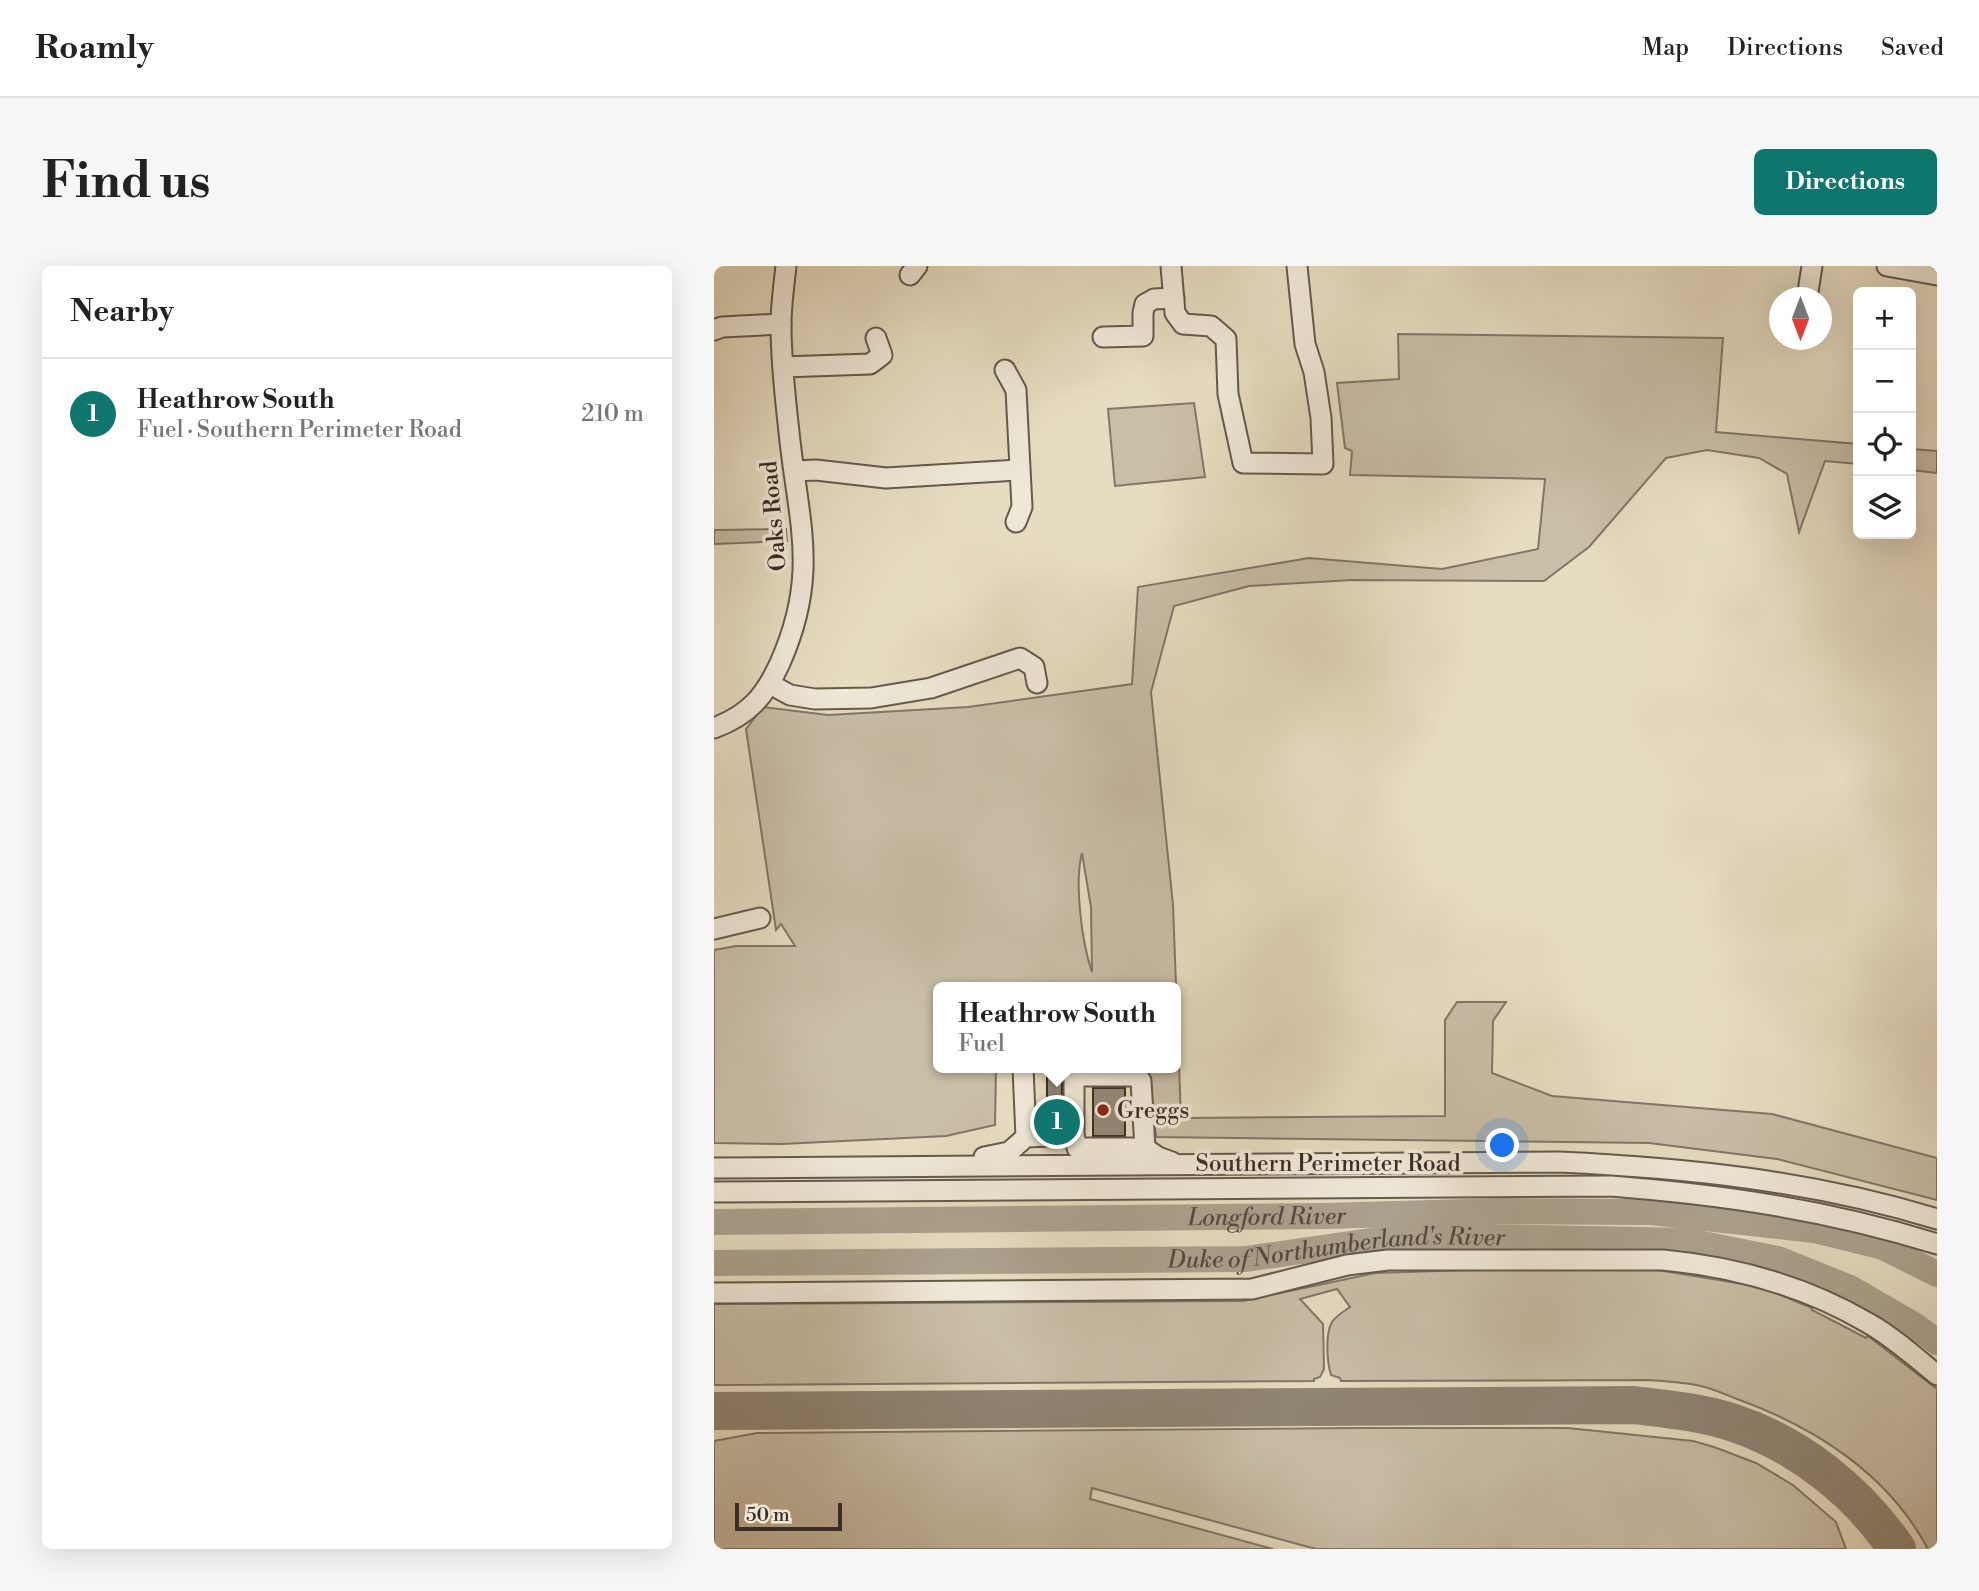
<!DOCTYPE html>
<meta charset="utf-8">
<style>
:root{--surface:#fff;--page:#f6f6f6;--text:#222;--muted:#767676;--line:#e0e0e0;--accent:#0f766e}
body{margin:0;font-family:"Libre Bodoni",serif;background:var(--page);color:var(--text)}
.controls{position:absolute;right:21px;top:21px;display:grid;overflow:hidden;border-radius:10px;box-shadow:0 7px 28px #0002}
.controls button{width:63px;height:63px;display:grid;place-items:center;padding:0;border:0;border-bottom:2px solid var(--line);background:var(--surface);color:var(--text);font:35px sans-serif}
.compass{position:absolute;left:1055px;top:21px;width:63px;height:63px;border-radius:50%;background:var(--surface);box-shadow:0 7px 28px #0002;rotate:180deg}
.scale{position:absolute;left:21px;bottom:18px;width:107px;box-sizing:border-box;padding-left:7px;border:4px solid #392e27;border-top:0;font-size:19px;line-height:24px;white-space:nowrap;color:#392e27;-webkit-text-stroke:5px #efe8d7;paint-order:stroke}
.you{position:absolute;left:789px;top:880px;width:24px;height:24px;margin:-18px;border:5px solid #fff;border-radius:50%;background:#1a73e8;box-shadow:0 0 0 10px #1a73e833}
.badge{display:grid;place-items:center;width:46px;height:46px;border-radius:50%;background:var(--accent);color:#fff;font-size:23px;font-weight:700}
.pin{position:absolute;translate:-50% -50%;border:4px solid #fff;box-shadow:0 2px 7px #0006}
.popup{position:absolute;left:219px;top:716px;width:248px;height:91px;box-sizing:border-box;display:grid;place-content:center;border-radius:10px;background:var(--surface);filter:drop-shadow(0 2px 5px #0005);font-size:23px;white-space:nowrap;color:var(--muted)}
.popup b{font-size:26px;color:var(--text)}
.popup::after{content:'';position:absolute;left:50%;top:100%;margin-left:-14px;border:14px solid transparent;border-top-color:var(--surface)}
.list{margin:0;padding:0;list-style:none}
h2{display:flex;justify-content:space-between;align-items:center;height:91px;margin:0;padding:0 28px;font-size:30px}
h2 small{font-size:23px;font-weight:400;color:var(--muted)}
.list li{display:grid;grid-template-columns:46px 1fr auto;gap:21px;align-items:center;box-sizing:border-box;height:112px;padding:0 28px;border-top:2px solid var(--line)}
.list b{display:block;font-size:26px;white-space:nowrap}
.list p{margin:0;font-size:23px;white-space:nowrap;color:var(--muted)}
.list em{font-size:23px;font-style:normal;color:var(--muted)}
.icon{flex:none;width:38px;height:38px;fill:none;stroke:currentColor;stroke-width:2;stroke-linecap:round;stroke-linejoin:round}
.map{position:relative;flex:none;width:1223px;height:1283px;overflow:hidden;border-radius:10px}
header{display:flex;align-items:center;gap:42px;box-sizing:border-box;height:98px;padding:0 35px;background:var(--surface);border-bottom:2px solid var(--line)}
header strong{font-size:33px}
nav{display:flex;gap:38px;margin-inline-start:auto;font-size:24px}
.intro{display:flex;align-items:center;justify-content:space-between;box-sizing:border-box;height:168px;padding:0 42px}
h1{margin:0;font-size:49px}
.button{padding:18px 32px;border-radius:10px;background:var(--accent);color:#fff;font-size:24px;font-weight:700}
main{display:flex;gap:42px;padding:0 42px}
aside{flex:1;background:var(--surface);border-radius:10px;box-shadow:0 7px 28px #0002}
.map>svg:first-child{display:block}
</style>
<header>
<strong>Roamly</strong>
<nav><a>Map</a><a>Directions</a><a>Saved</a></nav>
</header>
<div class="intro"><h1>Find us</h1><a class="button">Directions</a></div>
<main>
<aside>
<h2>Nearby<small></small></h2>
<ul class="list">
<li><span class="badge">1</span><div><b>Heathrow South</b><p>Fuel · Southern Perimeter Road</p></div><em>210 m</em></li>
</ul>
</aside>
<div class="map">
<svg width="1223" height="1283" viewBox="0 0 1223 1283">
<rect width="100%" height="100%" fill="#e6dcc1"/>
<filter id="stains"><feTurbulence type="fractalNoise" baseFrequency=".00286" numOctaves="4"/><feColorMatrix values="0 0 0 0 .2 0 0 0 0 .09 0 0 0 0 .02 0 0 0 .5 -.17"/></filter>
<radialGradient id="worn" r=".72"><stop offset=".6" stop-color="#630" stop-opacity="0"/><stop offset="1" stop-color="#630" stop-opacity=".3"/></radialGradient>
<g fill="#c9bea7" stroke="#817667" stroke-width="2" fill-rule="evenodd">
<path d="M684 68 1009 72 1002 166 1144 178V198L1111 195 1085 266 1073 208 1045 192 993 184 952 192 875 281 830 315 638 314 535 320 460 340 437 426 459 639 467 852 731 850V754L743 736H792L779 755 778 807 838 830 1058 848 1223 892V934L1063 893 935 877 442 871 434 802H462V721H224V802H282L281 859 232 870 68 878 0 877V684L22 680H81L67 658 62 664 32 463 49 441 114 449 254 441 418 418 424 321 595 292 728 303 824 283 831 213 636 209 638 185 631 182 623 117 685 113ZM368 587 377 641 378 706C368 677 360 617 368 587Z"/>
<polygon points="480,137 491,211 401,220 394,143"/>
<polygon points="1197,183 1223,185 1223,207 1197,204"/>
<polygon points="72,263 73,275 0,278 0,264"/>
<path d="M789 1003 944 1004 1047 1021 1098 1042V1044L1152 1072 1154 1070 1223 1123V1283H1214C1174 1208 1101 1161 1023 1133 1010 1128 996 1121 982 1119 966 1116 950 1115 934 1114L627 1115 626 1112 617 1109C613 1096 611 1068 618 1056 622 1050 630 1045 636 1041L623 1023 586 1033 609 1058 610 1103 606 1111 600 1113V1115L0 1119V1038L529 1035 661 1007Z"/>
<polygon points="641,1162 854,1162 979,1175 1000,1181 1042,1197 1079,1219 1122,1256 1132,1283 602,1283 378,1222 376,1233 559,1283 0,1283 0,1175 43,1167"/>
</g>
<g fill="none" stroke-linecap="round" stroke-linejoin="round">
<g stroke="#aba18d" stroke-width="26">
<path id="s1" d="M0 956 610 950 790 945 937 946 1100 964 1169 981 1223 1008"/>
<path id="s2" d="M0 997 532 993 670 973 719 970 974 975 1064 993 1136 1022 1200 1059 1223 1076"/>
</g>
<path stroke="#908574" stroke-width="38" d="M0 1145 920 1139C953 1143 988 1146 1020 1157 1086 1179 1144 1226 1183 1283"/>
</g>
<g fill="#938877" stroke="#392e27" stroke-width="2">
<polygon points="333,806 348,806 348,857 333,858"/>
<rect x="379" y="822" width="32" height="48"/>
</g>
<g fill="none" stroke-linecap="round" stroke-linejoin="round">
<g stroke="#645a4e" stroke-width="23">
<g id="minor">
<polyline points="457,0 461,47 469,58 497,60 512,73 514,128 529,197 609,198 607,152 600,106 591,78 583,0"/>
<polyline points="1173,0 1223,9"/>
<polyline points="196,9 203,0"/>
<polyline points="1093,32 1098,0"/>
<polyline points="0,64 8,61 67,58"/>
<polyline points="389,71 429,70 429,47 431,38 440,33 460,32"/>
<polyline points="69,101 156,98 168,89 162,72"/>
<polyline points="291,104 302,124 308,241 302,256"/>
<polyline points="81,205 102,204 172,212 305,204"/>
<polyline points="56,418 76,429 101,433 157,432 217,422 306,392 320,401 323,417"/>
<path d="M0 462C35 449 51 430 66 397 106 307 84 256 75 166 71 131 67 94 67 59 67 39 70 19 72 0"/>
<polyline points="0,663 46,652"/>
<polyline points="309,802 312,871"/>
<polyline points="360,869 360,810 424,810 427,815 431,882"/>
<polyline points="270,891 295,886 312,871 360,869 363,882 431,882 444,891 458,896"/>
<path d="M0 902 845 896C974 902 1099 915 1223 953"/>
<path d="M0 926 897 920C1011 929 1114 944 1223 978"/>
<path d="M0 1027 538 1023 633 999 674 994H949C1022 1001 1091 1020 1154 1057 1179 1071 1201 1091 1223 1109"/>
</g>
</g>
<use href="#minor" stroke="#efe8d7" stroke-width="19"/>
</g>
<circle fill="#8f2418" stroke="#efe8d7" stroke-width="2.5" cx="389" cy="844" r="7"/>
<g text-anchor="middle" stroke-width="7" stroke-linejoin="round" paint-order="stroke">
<g font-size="23" fill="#392e27" stroke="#efe8d7">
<text transform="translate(59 250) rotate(-95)" y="8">Oaks Road</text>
<text x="614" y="905">Southern Perimeter Road</text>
</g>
<g font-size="23" fill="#392e27" stroke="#efe8d7" text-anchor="start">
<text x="403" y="852">Greggs</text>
</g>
<g font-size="24" font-style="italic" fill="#564b40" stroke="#efe8d7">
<text dy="8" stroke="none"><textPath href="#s1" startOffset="553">Longford River</textPath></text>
<text dy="8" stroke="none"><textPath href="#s2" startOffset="623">Duke of Northumberland's River</textPath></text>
</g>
</g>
<rect width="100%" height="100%" filter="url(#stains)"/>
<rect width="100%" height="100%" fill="url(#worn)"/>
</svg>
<div class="controls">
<button>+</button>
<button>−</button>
<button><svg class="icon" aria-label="locate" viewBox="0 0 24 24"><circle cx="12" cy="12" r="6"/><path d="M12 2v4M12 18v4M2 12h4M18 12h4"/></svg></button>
<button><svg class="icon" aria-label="layers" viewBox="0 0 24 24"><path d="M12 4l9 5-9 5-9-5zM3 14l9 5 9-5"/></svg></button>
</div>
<svg class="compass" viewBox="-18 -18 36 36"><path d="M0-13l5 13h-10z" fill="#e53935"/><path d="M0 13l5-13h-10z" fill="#767676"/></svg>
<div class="scale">50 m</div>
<div class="you"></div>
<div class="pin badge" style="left:343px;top:856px">1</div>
<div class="popup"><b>Heathrow South</b>Fuel</div>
</div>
</main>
